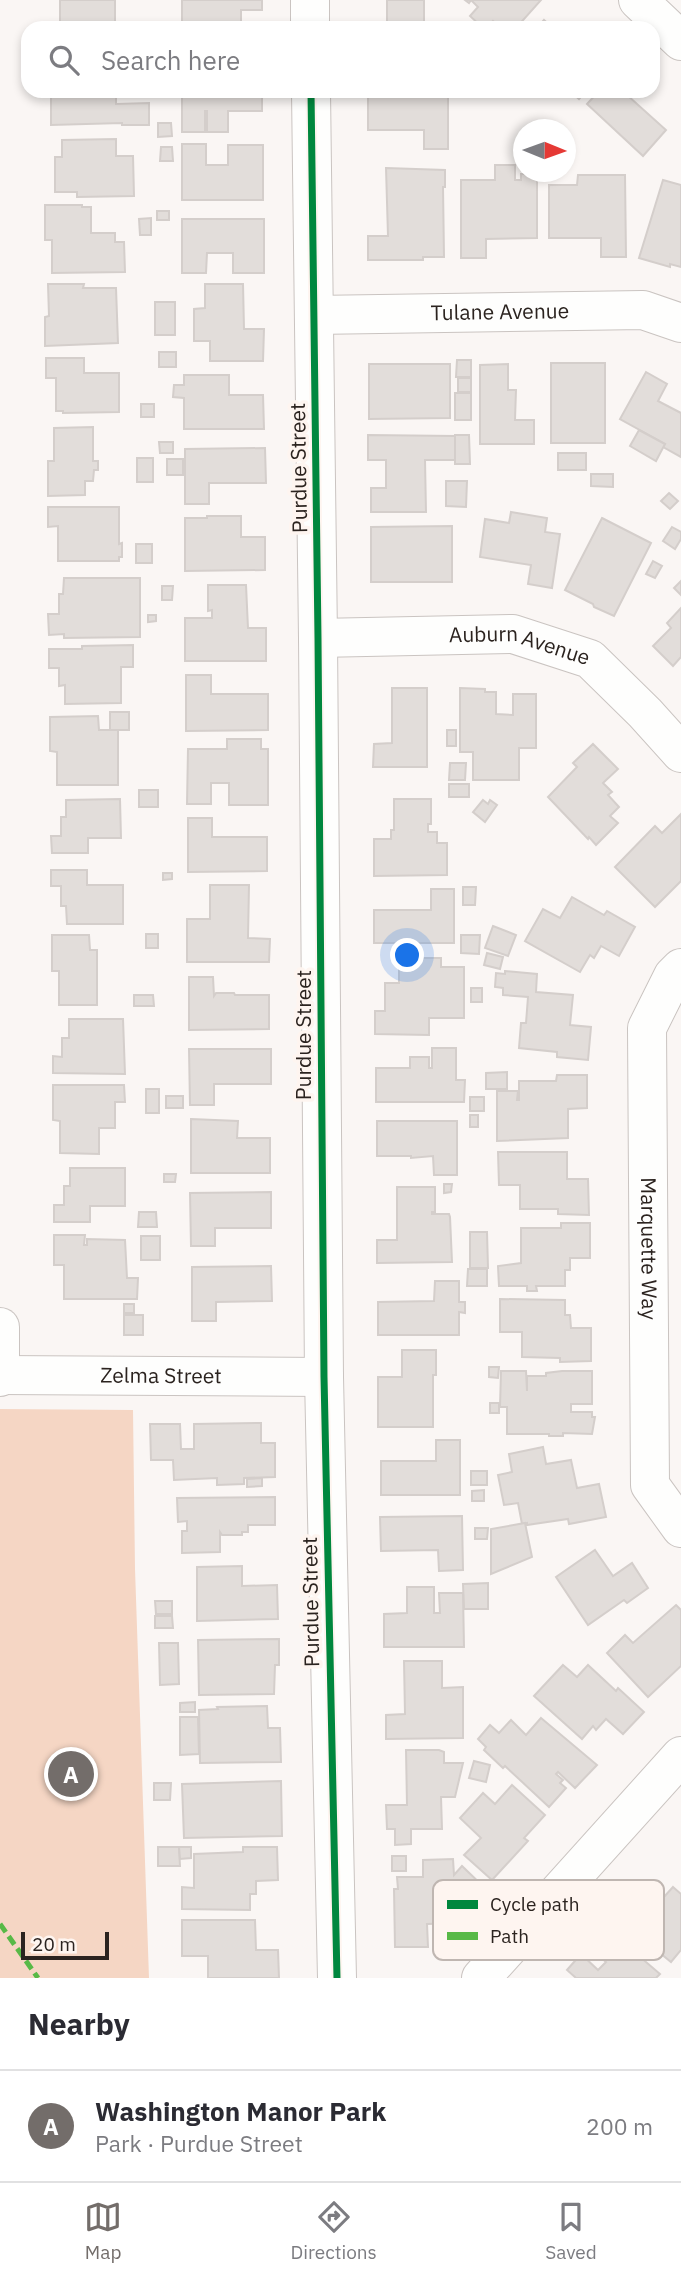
<!DOCTYPE html>
<meta charset="utf-8">
<style>
:root{--surface:#fff;--page:#f7f7f7;--text:#2b2b33;--muted:#7c7c81;--line:#e1e1e2;--accent:#736d6a}
body{margin:0;font-family:"IBM Plex Sans",sans-serif;background:var(--page);color:var(--text)}
.compass{position:absolute;left:513px;top:119px;width:63px;height:63px;border-radius:50%;background:var(--surface);box-shadow:0 4px 10px #0003;rotate:91deg}
.scale{position:absolute;left:21px;bottom:18px;width:88px;box-sizing:border-box;padding-left:7px;border:4px solid #2b231f;border-top:0;font-size:19px;line-height:24px;white-space:nowrap;color:#2b231f;-webkit-text-stroke:5px #fef5f0;paint-order:stroke}
.you{position:absolute;left:408px;top:956px;width:24px;height:24px;margin:-18px;border:5px solid #fff;border-radius:50%;background:#1a73e8;box-shadow:0 0 0 10px #1a73e833}
.badge{display:grid;place-items:center;width:46px;height:46px;border-radius:50%;background:var(--accent);color:#fff;font-size:23px;font-weight:700}
.pin{position:absolute;translate:-50% -50%;border:4px solid #fff;box-shadow:0 2px 7px #0006}
.list{margin:0;padding:0;list-style:none}
h2{display:flex;justify-content:space-between;align-items:center;height:91px;margin:0;padding:0 28px;font-size:30px}
h2 small{font-size:23px;font-weight:400;color:var(--muted)}
.list li{display:grid;grid-template-columns:46px 1fr auto;gap:21px;align-items:center;box-sizing:border-box;height:112px;padding:0 28px;border-top:2px solid var(--line)}
.list b{display:block;font-size:26px;white-space:nowrap}
.list p{margin:0;font-size:23px;white-space:nowrap;color:var(--muted)}
.list em{font-size:23px;font-style:normal;color:var(--muted)}
.icon{flex:none;width:38px;height:38px;fill:none;stroke:currentColor;stroke-width:2;stroke-linecap:round;stroke-linejoin:round}
.map{position:relative;flex:none;width:681px;height:1978px;overflow:hidden}
.search{position:absolute;background:var(--surface);box-shadow:0 4px 10px #0003;left:21px;right:21px;top:21px;height:77px;display:flex;align-items:center;gap:18px;box-sizing:border-box;padding:0 24px;border-radius:21px;color:var(--muted);font-size:26px}
.sheet{height:203px;background:var(--surface)}
nav{display:flex;justify-content:space-around;align-items:center;box-sizing:border-box;height:98px;border-top:2px solid var(--line);background:var(--surface);font-size:19px;color:var(--muted)}
nav a{display:grid;justify-items:center;gap:4px}
nav .on{color:var(--accent)}
.map>svg:first-child{display:block}
</style>
<div class="map">
<svg width="681" height="1978" viewBox="0 0 681 1978">
<rect width="100%" height="100%" fill="#faf6f4"/>
<polygon fill="#f5d6c4" points="0,1409 133,1410 135,1569 149,1978 0,1978"/>
<g fill="#e2ddda" stroke="#d4cecb" stroke-width="2">
<rect x="60" y="0" width="55" height="28"/>
<polygon points="182,0 262,0 262,10 241,10 241,28 182,28"/>
<polygon points="387,0 424,0 424,24 421,24 421,28 387,28"/>
<polygon points="465,0 541,0 516,28 501,28 493,21 487,28 483,28 470,16 478,7 471,0 469,3"/>
<polygon points="544,20 553,28 537,28"/>
<polygon points="44,91 116,91 116,104 149,103 149,125 122,125 122,123 51,125 51,91"/>
<polygon points="182,91 262,91 262,111 228,111 228,132 207,132 207,111 205,111 205,132 182,132"/>
<polygon points="570,91 586,91 579,99"/>
<polygon points="599,91 631,91 627,95 666,130 643,156 587,104"/>
<polygon points="448,95 448,149 424,149 424,130 368,130 368,96"/>
<polygon points="158,123 171,123 172,136 158,137"/>
<polygon points="116,139 116,156 133,156 134,196 77,197 77,192 55,192 55,157 62,157 62,140"/>
<polygon points="182,144 206,144 206,165 228,165 228,145 263,145 263,200 182,200"/>
<polygon points="161,147 172,147 173,161 160,161"/>
<polygon points="495,165 515,165 515,180 521,180 521,174 537,174 537,238 486,239 486,258 461,258 461,180 495,180"/>
<polygon points="386,168 445,170 445,187 443,187 444,257 423,257 423,260 368,260 368,236 388,236"/>
<polygon points="578,175 625,175 626,257 601,257 601,238 549,238 549,185 577,185"/>
<polygon points="663,180 681,185 681,267 670,264 670,267 639,258"/>
<polygon points="45,205 82,205 82,207 91,207 91,233 115,233 115,242 124,242 125,272 52,273 52,240 45,240"/>
<rect x="157" y="211" width="12" height="9"/>
<polygon points="151,218 151,235 140,235 139,219"/>
<polygon points="182,219 264,219 264,273 233,273 233,253 207,253 206,273 182,273"/>
<polygon points="48,284 84,284 83,288 116,288 118,343 45,346 45,317 49,316"/>
<polygon points="205,284 243,284 244,329 264,329 263,361 210,361 210,341 194,341 194,309 205,308"/>
<rect x="155" y="302" width="20" height="33"/>
<rect x="159" y="352" width="17" height="15"/>
<polygon points="46,358 84,358 84,373 119,373 119,412 63,413 63,411 56,411 56,378 46,378"/>
<polygon points="457,360 471,360 471,377 456,377"/>
<rect x="551" y="363" width="54" height="80"/>
<polygon points="369,364 450,364 450,418 369,419"/>
<polygon points="508,364 508,390 516,390 515,420 534,420 534,444 480,444 480,365"/>
<polygon points="646,372 667,384 658,401 681,413 681,457 663,447 665,444 620,419"/>
<polygon points="184,375 229,375 229,395 263,395 264,429 184,429 184,398 173,397 174,385 184,385"/>
<rect x="458" y="378" width="13" height="14"/>
<rect x="455" y="393" width="16" height="27"/>
<rect x="141" y="404" width="13" height="13"/>
<polygon points="93,427 93,461 98,461 98,470 94,470 93,481 85,481 85,495 48,496 48,461 54,461 54,428"/>
<polygon points="639,430 665,444 656,461 630,446"/>
<polygon points="368,435 455,436 455,460 425,460 426,512 371,512 371,488 386,488 386,460 368,460"/>
<polygon points="455,435 469,435 470,464 455,464"/>
<polygon points="159,442 173,442 173,453 160,453"/>
<polygon points="265,448 266,483 209,483 209,504 185,504 185,449"/>
<rect x="558" y="453" width="28" height="17"/>
<rect x="137" y="458" width="16" height="24"/>
<rect x="167" y="459" width="16" height="16"/>
<polygon points="591,474 613,474 613,487 591,486"/>
<polygon points="446,481 467,481 466,507 446,506"/>
<polygon points="669,493 678,501 670,509 661,501"/>
<polygon points="48,507 119,507 119,544 122,543 122,557 119,557 119,561 58,561 58,526 48,527"/>
<polygon points="511,512 547,518 545,532 560,534 552,588 528,584 531,565 480,557 485,519 509,523"/>
<polygon points="207,516 241,516 241,537 265,537 265,570 185,571 185,518 207,518"/>
<polygon points="602,518 651,543 614,616 594,607 593,604 565,590"/>
<polygon points="452,526 452,582 371,582 371,527"/>
<polygon points="672,527 681,532 681,539 675,549 663,541"/>
<rect x="136" y="544" width="16" height="19"/>
<polygon points="653,561 662,566 655,578 646,574"/>
<polygon points="64,578 140,578 140,637 64,638 64,634 49,635 48,614 59,614 59,594 63,594"/>
<polygon points="681,581 681,595 674,588"/>
<polygon points="208,585 246,585 248,628 266,628 266,661 185,661 185,618 212,618 212,610 208,611"/>
<polygon points="162,586 173,586 172,600 162,600"/>
<polygon points="681,608 681,657 673,666 653,646 671,628 667,623"/>
<polygon points="148,615 156,615 156,621 148,622"/>
<polygon points="133,645 133,667 121,667 121,703 65,704 65,685 59,686 59,668 49,668 49,649 82,649 82,646"/>
<polygon points="186,675 211,675 211,694 268,694 268,730 186,731"/>
<polygon points="392,688 427,688 427,767 373,767 374,744 392,743"/>
<polygon points="460,688 485,689 485,692 496,692 496,714 513,715 513,694 536,694 536,748 519,748 519,780 473,780 473,752 460,752"/>
<rect x="110" y="712" width="19" height="18"/>
<polygon points="98,716 99,730 118,730 118,785 57,785 57,752 50,751 50,717"/>
<rect x="447" y="730" width="9" height="16"/>
<polygon points="227,739 261,739 261,749 268,749 268,805 229,805 229,783 211,783 211,804 187,804 188,749 227,749"/>
<polygon points="593,744 618,769 603,783 612,792 608,795 619,807 610,816 618,823 596,845 589,837 588,839 548,797 577,767 573,763"/>
<polygon points="450,763 466,763 465,780 449,780"/>
<rect x="449" y="784" width="20" height="13"/>
<rect x="139" y="790" width="19" height="17"/>
<polygon points="120,799 121,838 88,838 88,853 52,853 51,836 61,836 61,817 66,817 66,800"/>
<polygon points="394,799 431,799 431,824 428,824 428,832 437,832 437,843 447,843 447,875 374,876 374,839 391,839 391,830 394,830"/>
<polygon points="483,800 488,804 490,800 497,805 485,822 473,812"/>
<polygon points="681,814 681,881 655,907 615,867 655,826 662,833"/>
<polygon points="188,818 212,818 212,837 267,837 267,871 188,872"/>
<polygon points="51,870 87,870 87,885 123,885 123,924 67,924 66,906 61,906 61,886 51,886"/>
<polygon points="163,873 172,873 172,879 163,880"/>
<polygon points="210,885 249,885 248,938 270,939 269,962 187,962 187,919 210,919"/>
<polygon points="463,887 476,887 475,905 463,905"/>
<polygon points="431,889 454,889 454,943 374,943 374,910 431,910"/>
<polygon points="572,897 604,915 607,911 635,927 619,956 601,946 594,958 590,955 580,972 525,941 543,909 560,918"/>
<polygon points="493,926 516,935 508,956 485,948"/>
<rect x="146" y="934" width="12" height="14"/>
<polygon points="52,935 89,935 90,950 97,950 97,1005 59,1005 59,971 52,971"/>
<polygon points="461,935 480,935 479,954 461,953"/>
<polygon points="487,953 503,957 500,969 484,965"/>
<polygon points="402,958 441,958 441,967 464,967 464,1018 429,1018 429,1035 375,1034 375,1011 385,1011 385,983 399,983 399,963 402,963"/>
<polygon points="505,971 537,974 536,992 573,995 570,1025 591,1027 588,1060 557,1057 557,1052 519,1048 521,1023 526,1023 528,997 503,995 503,988 495,987 496,973 505,974"/>
<polygon points="189,977 213,977 214,996 216,993 234,993 235,995 269,995 269,1029 189,1030"/>
<rect x="471" y="988" width="11" height="14"/>
<polygon points="134,995 153,995 154,1006 134,1006"/>
<polygon points="69,1019 123,1019 125,1074 53,1073 53,1056 62,1057 62,1038 69,1038"/>
<polygon points="432,1048 456,1048 456,1080 465,1080 464,1102 376,1102 376,1068 410,1068 410,1057 429,1057 429,1068 432,1068"/>
<polygon points="189,1049 271,1049 271,1084 214,1084 214,1105 190,1105"/>
<polygon points="507,1072 507,1089 486,1089 486,1073"/>
<polygon points="557,1075 587,1075 587,1108 568,1109 568,1138 497,1141 497,1091 518,1091 517,1100 519,1100 519,1081 556,1081"/>
<polygon points="53,1085 124,1085 125,1102 115,1102 115,1128 99,1128 99,1154 60,1153 60,1121 53,1120"/>
<rect x="146" y="1089" width="13" height="24"/>
<rect x="166" y="1096" width="17" height="12"/>
<rect x="470" y="1097" width="14" height="14"/>
<rect x="470" y="1115" width="8" height="12"/>
<polygon points="191,1119 238,1121 237,1138 270,1138 270,1173 191,1173"/>
<polygon points="377,1121 457,1121 457,1175 434,1175 433,1156 411,1158 411,1156 377,1156"/>
<polygon points="498,1152 567,1152 567,1179 588,1179 589,1215 558,1214 558,1209 520,1209 520,1185 499,1185"/>
<polygon points="70,1168 125,1168 125,1206 90,1206 90,1222 54,1222 54,1205 64,1205 64,1186 70,1186"/>
<polygon points="164,1174 176,1174 175,1182 164,1182"/>
<polygon points="444,1184 452,1184 451,1192 444,1193"/>
<polygon points="397,1187 435,1187 435,1212 432,1212 432,1214 449,1214 450,1217 452,1262 377,1263 377,1240 397,1240"/>
<polygon points="271,1192 271,1228 215,1228 215,1246 191,1246 190,1193"/>
<polygon points="139,1212 156,1212 157,1227 138,1227"/>
<polygon points="561,1223 590,1223 590,1258 570,1258 570,1270 565,1270 565,1286 536,1286 537,1291 527,1291 527,1286 499,1286 498,1266 521,1263 521,1228 561,1228"/>
<polygon points="470,1232 487,1232 488,1268 470,1268"/>
<polygon points="54,1235 85,1235 84,1245 87,1245 87,1239 125,1240 127,1278 138,1278 137,1299 64,1299 64,1265 54,1265"/>
<rect x="141" y="1236" width="19" height="24"/>
<polygon points="271,1266 272,1301 216,1302 216,1321 192,1321 192,1267"/>
<polygon points="468,1269 487,1269 487,1286 467,1286"/>
<polygon points="435,1281 459,1281 459,1302 465,1302 465,1313 459,1312 459,1335 378,1335 378,1302 434,1301"/>
<polygon points="500,1299 565,1300 565,1315 570,1315 571,1328 591,1328 591,1361 560,1362 560,1358 522,1357 522,1332 500,1332"/>
<rect x="124" y="1304" width="10" height="9"/>
<rect x="124" y="1315" width="19" height="20"/>
<polygon points="402,1350 436,1350 436,1375 433,1375 433,1427 378,1427 378,1377 402,1377"/>
<polygon points="489,1367 499,1367 498,1378 489,1377"/>
<polygon points="501,1371 526,1371 527,1391 527,1376 546,1376 546,1373 562,1371 592,1371 592,1404 571,1404 571,1412 592,1412 592,1417 595,1417 592,1434 563,1433 563,1436 549,1436 549,1434 507,1434 507,1407 500,1407"/>
<rect x="490" y="1403" width="9" height="10"/>
<polygon points="261,1423 261,1443 275,1443 275,1477 244,1478 244,1484 217,1485 217,1478 174,1480 173,1460 151,1460 150,1424 180,1424 181,1449 194,1449 194,1424"/>
<polygon points="436,1440 460,1440 460,1495 381,1495 381,1461 436,1461"/>
<polygon points="543,1447 546,1464 571,1460 577,1488 599,1484 606,1517 569,1524 568,1519 527,1525 527,1523 522,1524 518,1503 504,1505 498,1475 512,1472 509,1454"/>
<rect x="471" y="1471" width="16" height="14"/>
<polygon points="262,1478 262,1486 247,1487 247,1479"/>
<polygon points="484,1490 484,1501 472,1501 472,1491"/>
<polygon points="275,1497 275,1525 248,1525 248,1532 242,1532 242,1535 222,1535 220,1532 220,1552 182,1553 182,1531 187,1531 187,1521 178,1522 177,1498"/>
<polygon points="462,1516 463,1570 439,1571 438,1550 381,1551 380,1517"/>
<polygon points="525,1523 532,1557 491,1574 491,1529"/>
<polygon points="475,1528 488,1528 487,1539 475,1539"/>
<polygon points="595,1550 613,1576 632,1563 648,1588 627,1603 624,1600 588,1625 556,1577"/>
<polygon points="242,1566 242,1586 277,1585 278,1619 197,1621 197,1567"/>
<polygon points="488,1583 488,1609 464,1609 463,1584"/>
<polygon points="407,1587 434,1587 434,1613 440,1613 439,1593 463,1593 464,1647 384,1647 384,1614 407,1613"/>
<polygon points="155,1601 172,1601 172,1614 156,1614"/>
<polygon points="676,1605 681,1610 681,1666 648,1697 607,1653 625,1635 633,1643"/>
<polygon points="155,1616 172,1616 173,1628 155,1628"/>
<polygon points="279,1639 279,1665 275,1665 274,1694 199,1695 198,1640"/>
<polygon points="159,1643 178,1643 179,1684 160,1685"/>
<polygon points="404,1661 442,1661 442,1688 463,1687 463,1738 386,1739 386,1715 405,1714"/>
<polygon points="563,1665 577,1677 588,1665 616,1691 618,1688 644,1712 623,1734 606,1719 596,1730 593,1726 582,1739 534,1696"/>
<polygon points="195,1702 195,1712 180,1712 180,1703"/>
<polygon points="267,1706 268,1728 280,1728 281,1762 200,1763 199,1710 218,1709 217,1707"/>
<polygon points="180,1717 198,1717 199,1754 180,1755"/>
<polygon points="541,1718 597,1765 575,1788 558,1772 556,1774 563,1780 560,1783 566,1788 549,1807 505,1766 503,1768 484,1750 486,1747 478,1739 490,1725 499,1733 511,1720 526,1735"/>
<polygon points="406,1750 439,1750 444,1752 444,1763 463,1763 455,1797 441,1797 442,1829 411,1829 411,1844 395,1845 395,1829 387,1829 386,1805 407,1805"/>
<polygon points="474,1761 490,1765 486,1782 469,1778"/>
<polygon points="281,1781 282,1836 184,1838 182,1784"/>
<polygon points="154,1783 171,1783 170,1800 154,1800"/>
<polygon points="512,1785 545,1815 524,1838 528,1841 492,1880 464,1855 481,1838 460,1818 483,1793 495,1804"/>
<polygon points="158,1847 179,1847 180,1866 158,1866"/>
<polygon points="179,1847 191,1847 191,1858 180,1859"/>
<polygon points="243,1847 277,1847 278,1880 256,1881 256,1894 250,1894 250,1910 182,1909 182,1887 194,1888 194,1854 243,1852"/>
<rect x="392" y="1856" width="14" height="15"/>
<polygon points="453,1859 454,1875 462,1866 487,1890 460,1919 456,1916 456,1923 427,1924 428,1947 395,1947 394,1889 398,1889 397,1877 423,1877 423,1860"/>
<polygon points="673,1887 681,1894 681,1950 671,1962 615,1916 636,1893 653,1909"/>
<polygon points="182,1920 255,1920 256,1950 278,1950 279,1978 208,1978 208,1956 182,1956"/>
<polygon points="609,1924 635,1947 632,1950 660,1974 656,1978 576,1978 567,1970 581,1954 598,1970 606,1962 589,1947"/>
</g>
<g fill="none" stroke-linecap="round" stroke-linejoin="round">
<g stroke="#cac4c1" stroke-width="40">
<g id="minor">
<polyline points="310,0 310,28"/>
<polyline points="638,0 681,41"/>
<polyline points="311,91 318,638 324,1377 337,1978"/>
<path id="s1" d="M314 315 643 310 681 323"/>
<path id="s2" d="M318 638 513 634 590 659 645 713 681 753"/>
<path id="s3" d="M681 968 673 976 647 1028 650 1485 681 1528"/>
<polyline points="0,1327 0,1377"/>
<path id="s4" d="M0 1375 324 1377"/>
<polyline points="481,1978 681,1756"/>
</g>
</g>
<use href="#minor" stroke="#fefefd" stroke-width="38"/>
<polyline stroke="#58b947" stroke-width="5" stroke-dasharray="10 5" stroke-linecap="butt" points="0,1924 38,1978"/>
<g stroke="#fef5f0" stroke-width="11">
<polyline id="cycleway" points="311,91 318,638 324,1377 337,1978"/>
</g>
<use href="#cycleway" stroke="#00873e" stroke-width="7"/>
</g>
<g text-anchor="middle" stroke-width="7" stroke-linejoin="round" paint-order="stroke">
<g font-size="21" fill="#2b231f" stroke="#fef5f0">
<text dy="7" stroke="none"><textPath href="#s1" startOffset="186">Tulane Avenue</textPath></text>
<text transform="translate(299 468) rotate(-91)" y="7">Purdue Street</text>
<text dy="7" stroke="none"><textPath href="#s2" startOffset="203">Auburn Avenue</textPath></text>
<text transform="translate(304 1035) rotate(-90)" y="7">Purdue Street</text>
<text dy="7" stroke="none"><textPath href="#s3" startOffset="290">Marquette Way</textPath></text>
<text dy="7" stroke="none"><textPath href="#s4" startOffset="161">Zelma Street</textPath></text>
<text transform="translate(311 1602) rotate(-91)" y="7">Purdue Street</text>
</g>
</g>
<rect x="433" y="1880" width="231" height="80" rx="10" fill="#fef5f0" stroke="#bfb6b1" stroke-width="2"/>
<rect x="447" y="1900" width="31" height="9" fill="#00873e"/>
<rect x="447" y="1932" width="31" height="8" fill="#58b947"/>
<g font-size="19" fill="#2b231f">
<text x="490" y="1911">Cycle path</text>
<text x="490" y="1943">Path</text>
</g>
</svg>
<svg class="compass" viewBox="-18 -18 36 36"><path d="M0-13l5 13h-10z" fill="#e53935"/><path d="M0 13l5-13h-10z" fill="#7c7c81"/></svg>
<div class="scale">20 m</div>
<div class="you"></div>
<div class="pin badge" style="left:71px;top:1774px">A</div>
<div class="search"><svg class="icon" aria-label="search" viewBox="0 0 24 24"><circle cx="10" cy="10" r="6"/><path d="M15 15l6 6"/></svg>Search here</div>
</div>
<section class="sheet">
<h2>Nearby<small></small></h2>
<ul class="list">
<li><span class="badge">A</span><div><b>Washington Manor Park</b><p>Park · Purdue Street</p></div><em>200 m</em></li>
</ul>
</section>
<nav>
<a class="on"><svg class="icon" aria-label="map" viewBox="0 0 24 24"><path d="M3 6l6-2 6 2 6-2v14l-6 2-6-2-6 2zM9 4v14M15 6v14"/></svg>Map</a>
<a><svg class="icon" aria-label="directions" viewBox="0 0 24 24"><path d="M12 3l9 9-9 9-9-9zM9 14v-3h6M13 9l2 2-2 2"/></svg>Directions</a>
<a><svg class="icon" aria-label="saved" viewBox="0 0 24 24"><path d="M7 4h10v16l-5-4-5 4z"/></svg>Saved</a>
</nav>
